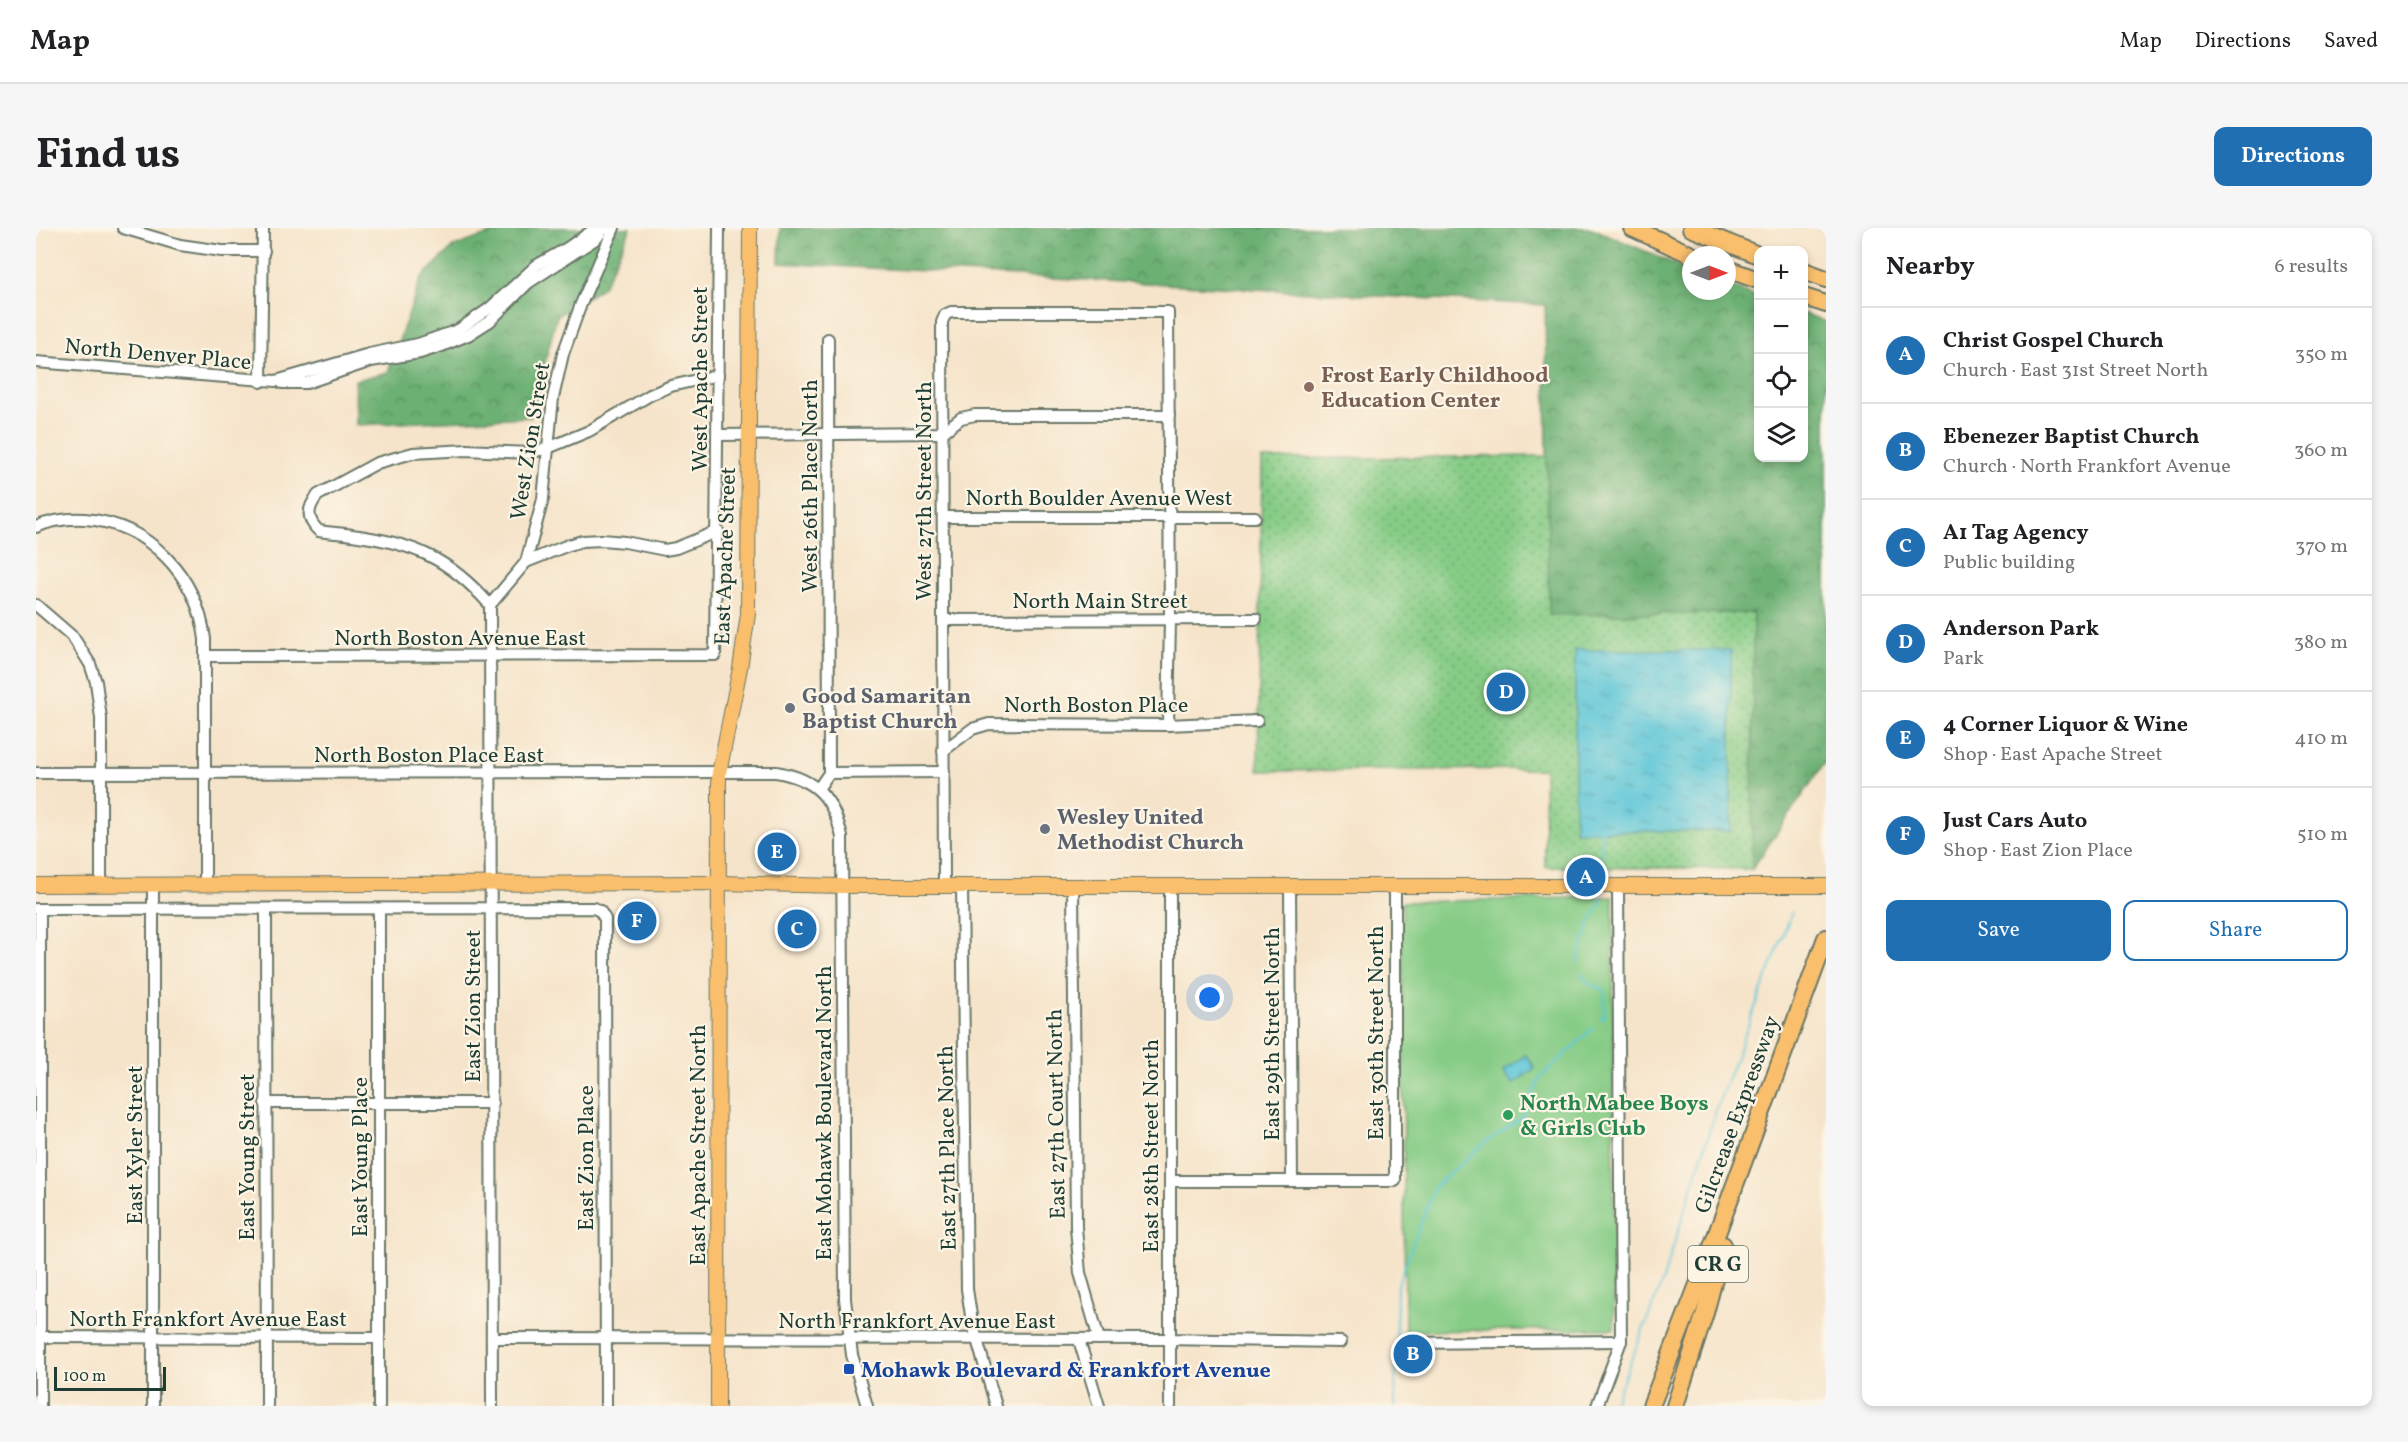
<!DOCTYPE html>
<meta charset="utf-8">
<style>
:root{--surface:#fff;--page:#f6f6f6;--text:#202124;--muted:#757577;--line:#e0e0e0;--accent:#1f6fb2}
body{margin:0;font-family:Vollkorn,serif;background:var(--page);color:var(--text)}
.controls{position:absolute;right:18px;top:18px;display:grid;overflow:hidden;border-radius:12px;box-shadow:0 3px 9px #0003}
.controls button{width:54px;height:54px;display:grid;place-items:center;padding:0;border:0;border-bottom:2px solid var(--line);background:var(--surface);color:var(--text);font:30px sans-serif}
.compass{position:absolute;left:1646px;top:18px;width:54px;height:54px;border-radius:50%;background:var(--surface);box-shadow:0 3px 9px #0003;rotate:90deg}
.scale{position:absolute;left:18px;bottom:15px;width:112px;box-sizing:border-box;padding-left:6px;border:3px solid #1f3d34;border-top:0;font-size:16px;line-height:21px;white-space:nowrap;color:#1f3d34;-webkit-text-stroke:4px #fcf5e5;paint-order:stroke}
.you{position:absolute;left:1174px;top:770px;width:21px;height:21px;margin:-15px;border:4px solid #fff;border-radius:50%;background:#1a73e8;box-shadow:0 0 0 9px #1a73e833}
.badge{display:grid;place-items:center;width:39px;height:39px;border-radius:50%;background:var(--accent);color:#fff;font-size:20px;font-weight:700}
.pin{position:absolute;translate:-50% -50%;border:3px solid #fff;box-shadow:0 2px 6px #0006}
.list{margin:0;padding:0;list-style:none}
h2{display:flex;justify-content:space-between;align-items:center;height:78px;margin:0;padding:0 24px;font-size:26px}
h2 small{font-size:20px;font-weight:400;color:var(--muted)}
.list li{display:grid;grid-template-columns:39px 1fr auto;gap:18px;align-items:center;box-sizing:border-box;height:96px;padding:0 24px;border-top:2px solid var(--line)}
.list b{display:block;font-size:22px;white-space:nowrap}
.list p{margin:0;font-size:20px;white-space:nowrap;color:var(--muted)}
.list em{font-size:20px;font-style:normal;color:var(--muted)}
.actions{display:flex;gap:12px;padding:18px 24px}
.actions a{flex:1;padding:14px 0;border:2px solid var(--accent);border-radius:12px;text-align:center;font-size:21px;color:var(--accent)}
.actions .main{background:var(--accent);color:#fff}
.icon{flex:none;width:33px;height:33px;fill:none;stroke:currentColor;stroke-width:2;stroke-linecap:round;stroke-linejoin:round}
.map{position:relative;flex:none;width:1790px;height:1178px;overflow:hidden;border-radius:12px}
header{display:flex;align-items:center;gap:36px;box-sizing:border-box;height:84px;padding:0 30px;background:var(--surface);border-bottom:2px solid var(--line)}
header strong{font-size:28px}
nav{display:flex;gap:33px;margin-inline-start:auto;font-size:21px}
.intro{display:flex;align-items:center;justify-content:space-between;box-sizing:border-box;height:144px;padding:0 36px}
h1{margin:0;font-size:42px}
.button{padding:15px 27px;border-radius:12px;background:var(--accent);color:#fff;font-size:21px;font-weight:700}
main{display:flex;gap:36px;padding:0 36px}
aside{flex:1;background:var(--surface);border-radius:12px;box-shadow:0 3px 9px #0003}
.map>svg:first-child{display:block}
</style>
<header>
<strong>Map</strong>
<nav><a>Map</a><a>Directions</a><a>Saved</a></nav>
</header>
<div class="intro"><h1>Find us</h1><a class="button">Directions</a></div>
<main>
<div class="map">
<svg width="1790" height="1178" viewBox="0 0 1790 1178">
<defs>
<pattern id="forest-crowns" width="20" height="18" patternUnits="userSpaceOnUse" patternTransform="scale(1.5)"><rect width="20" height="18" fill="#6cb073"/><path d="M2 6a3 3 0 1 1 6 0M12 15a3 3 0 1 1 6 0" fill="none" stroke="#58905f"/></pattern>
<pattern id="park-dots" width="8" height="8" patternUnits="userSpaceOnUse" patternTransform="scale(1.5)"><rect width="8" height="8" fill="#86cc86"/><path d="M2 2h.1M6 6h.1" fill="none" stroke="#6da76e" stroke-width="1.8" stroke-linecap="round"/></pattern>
<pattern id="water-ripples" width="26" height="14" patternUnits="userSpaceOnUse" patternTransform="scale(1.5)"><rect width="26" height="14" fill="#5cc6d8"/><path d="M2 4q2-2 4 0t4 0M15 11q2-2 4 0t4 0" fill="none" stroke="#4ba2b0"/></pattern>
</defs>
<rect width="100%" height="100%" fill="#fcf5e5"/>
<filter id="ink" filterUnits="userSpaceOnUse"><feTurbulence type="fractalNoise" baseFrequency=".0167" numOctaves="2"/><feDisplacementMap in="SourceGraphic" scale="12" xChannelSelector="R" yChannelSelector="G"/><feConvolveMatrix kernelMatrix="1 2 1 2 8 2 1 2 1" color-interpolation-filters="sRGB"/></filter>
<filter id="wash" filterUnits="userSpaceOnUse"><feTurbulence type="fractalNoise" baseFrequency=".008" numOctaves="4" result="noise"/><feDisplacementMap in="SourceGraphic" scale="24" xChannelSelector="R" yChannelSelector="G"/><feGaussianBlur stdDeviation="1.35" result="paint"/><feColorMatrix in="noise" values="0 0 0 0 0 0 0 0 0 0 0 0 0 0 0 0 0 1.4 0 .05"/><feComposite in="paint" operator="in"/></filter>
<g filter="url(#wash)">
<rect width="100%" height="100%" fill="#f6e4ca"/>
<g fill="url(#forest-crowns)" stroke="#467654" stroke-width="1.5">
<polygon points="462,0 595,0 567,59 521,88 495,189 320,197 319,152 352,144 385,50 417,19 462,3"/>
<polygon points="744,0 1556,0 1655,43 1655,63 1691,63 1691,57 1722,69 1722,230 1768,230 1768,85 1790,94 1790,533 1716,641 1717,385 1513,387 1509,77 743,35"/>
</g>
<polygon fill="url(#park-dots)" stroke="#52845d" stroke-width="1.5" points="1511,228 1513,387 1717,385 1716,641 1509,639 1508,541 1222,543 1226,231"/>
<polygon fill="#86cc86" stroke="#52845d" stroke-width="1.5" points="1577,669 1578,1101 1369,1103 1366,674"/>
<g fill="url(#water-ripples)" stroke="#3e8286" stroke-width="1.5">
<rect x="1539" y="422" width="156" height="181"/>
<polygon points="1490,827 1499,840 1477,856 1467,843"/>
</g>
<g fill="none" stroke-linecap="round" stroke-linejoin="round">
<g stroke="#5cc6d8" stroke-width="2">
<polyline points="1565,647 1566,602"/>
<polyline points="1541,734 1554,695 1564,676 1565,669"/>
<polyline points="1546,745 1551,754 1569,763 1568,788 1565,791"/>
<polyline points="1359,1178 1361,1058 1399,958 1449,915 1486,890 1504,850 1557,800"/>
<polyline points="1577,1178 1627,1052 1682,876 1756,684"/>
</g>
</g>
</g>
<g filter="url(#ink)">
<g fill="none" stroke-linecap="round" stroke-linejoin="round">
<g stroke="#6a7768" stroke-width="14">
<g id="minor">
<polyline points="87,0 144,17 186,23 228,23"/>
<polyline points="0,134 240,153 333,126 382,116 422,102 454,80 501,37 531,20 560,0"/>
<polyline points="225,154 227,0"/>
<polyline points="246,155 270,155 335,133 384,125 406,118 432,107 454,93 492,55 561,10 568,0"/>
<polyline points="681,207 906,205 925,190 939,187 1133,187"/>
<polyline points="908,289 1219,289"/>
<path d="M0 299C16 292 32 290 49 291 114 296 161 349 169 411V657"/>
<polyline points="490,334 507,271 517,170 527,126 545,76 578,0"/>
<polyline points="0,377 37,409 54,436 60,454 65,490 65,657"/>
<polyline points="454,377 456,1178"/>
<path d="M454 377C413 330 377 315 316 307 305 305 294 305 283 303 270 291 271 280 282 267L341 235 377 225 431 222 493 225 512 220 553 203 614 167 635 158 682 147"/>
<polyline points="454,377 490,334 530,318 546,313 566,312 589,314 629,322 640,320 682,303"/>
<polyline points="908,392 1220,391"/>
<polyline points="169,428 679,427 683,0"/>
<polyline points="907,523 936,501 953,496 1132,497 1221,493"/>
<path d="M0 545 740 544C781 551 797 570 806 609L809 1071 816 1127 831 1178"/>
<polyline points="793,545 908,544"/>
<polyline points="782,561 793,545 792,111"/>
<polyline points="908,658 906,94 909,87 915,84 1132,84 1134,391 1132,497"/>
<polyline points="926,658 931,1061 936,1094 960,1178"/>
<polyline points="1037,658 1040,1000 1044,1045 1063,1111"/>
<polyline points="1134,658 1134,1178"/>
<polyline points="1254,658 1256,953"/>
<polyline points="0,681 558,680 564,683 569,691 570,1178"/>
<polyline points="230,681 231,1178"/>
<polyline points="343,681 343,1178"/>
<polyline points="229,875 456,875"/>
<polyline points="1134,953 1359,953 1359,657"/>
<polyline points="0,1109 343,1110"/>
<polyline points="456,1110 1127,1111 1305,1114"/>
<polyline points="1043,1112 1063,1178"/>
<polyline points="1376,1115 1585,1113"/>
<polyline points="4,1178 4,681"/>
<polyline points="117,1178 117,657"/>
<polyline points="1561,1178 1585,1113 1582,658"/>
</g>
</g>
<g stroke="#6a7768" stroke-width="16">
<g id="major">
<polyline points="0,657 682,655 806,658 1790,658"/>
<polyline points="682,1178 683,545 704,440 712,386 714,0"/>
</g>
</g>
<g stroke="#6a7768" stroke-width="20">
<g id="highway">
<polyline points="1596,0 1656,27"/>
<polyline points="1655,0 1722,27"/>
<polyline points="1691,41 1722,52"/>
<polyline points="1768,43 1790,51"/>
<polyline points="1768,69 1790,76"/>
<polyline points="1615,1178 1663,1054 1790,710"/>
<polyline points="1639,1178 1669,1085 1687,1017"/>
</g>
</g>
<use href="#minor" stroke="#fff" stroke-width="10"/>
<use href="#major" stroke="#f9bf6d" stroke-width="14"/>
<use href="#highway" stroke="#f9bf6d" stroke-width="16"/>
</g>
</g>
<circle fill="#8d6e63" stroke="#fcf5e5" stroke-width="2" cx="1273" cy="159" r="6"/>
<g fill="#6b7280" stroke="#fcf5e5" stroke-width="2">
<circle cx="754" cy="480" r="6"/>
<circle cx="1009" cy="601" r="6"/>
</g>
<circle fill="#2e9e5b" stroke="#fcf5e5" stroke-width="2" cx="1472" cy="887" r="6"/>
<rect fill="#1a4fb4" stroke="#fcf5e5" stroke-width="2" x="807" y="1135" width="12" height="12" rx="3"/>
<g text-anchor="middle" stroke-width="4.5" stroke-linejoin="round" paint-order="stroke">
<rect fill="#fcf5e5" stroke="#617469" stroke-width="1.5" x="1652" y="1018" width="60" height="36" rx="4.5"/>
<g font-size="21" font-weight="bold" fill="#1f3d34">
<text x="1682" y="1043">CR G</text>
</g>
<g font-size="22" fill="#1f3d34" stroke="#fcf5e5">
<text transform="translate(122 125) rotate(5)" y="8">North Denver Place</text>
<text transform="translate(663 151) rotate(-90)" y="8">West Apache Street</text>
<text transform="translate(493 213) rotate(-81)" y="8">West Zion Street</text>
<text transform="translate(773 258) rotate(-90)" y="8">West 26th Place North</text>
<text transform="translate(887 263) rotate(-90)" y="8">West 27th Street North</text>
<text x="1063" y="277">North Boulder Avenue West</text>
<text transform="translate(688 328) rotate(-88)" y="8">East Apache Street</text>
<text x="1064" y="380">North Main Street</text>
<text x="424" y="417">North Boston Avenue East</text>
<text x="1060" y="484">North Boston Place</text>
<text x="393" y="534">North Boston Place East</text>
<text transform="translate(436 778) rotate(-90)" y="8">East Zion Street</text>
<text transform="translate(1339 805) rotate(-90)" y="8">East 30th Street North</text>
<text transform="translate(1235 806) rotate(-90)" y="8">East 29th Street North</text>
<text transform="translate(787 885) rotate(-90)" y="8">East Mohawk Boulevard North</text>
<text transform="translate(1019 886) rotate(-91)" y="8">East 27th Court North</text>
<text transform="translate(1700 886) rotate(-70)" y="8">Gilcrease Expressway</text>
<text transform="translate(98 917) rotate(-90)" y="8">East Xyler Street</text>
<text transform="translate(661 917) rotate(-90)" y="8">East Apache Street North</text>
<text transform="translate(1114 918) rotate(-90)" y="8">East 28th Street North</text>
<text transform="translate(910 920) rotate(-91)" y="8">East 27th Place North</text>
<text transform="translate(210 929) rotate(-90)" y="8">East Young Street</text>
<text transform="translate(323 929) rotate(-90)" y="8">East Young Place</text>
<text transform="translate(549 930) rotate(-90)" y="8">East Zion Place</text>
<text x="172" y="1098">North Frankfort Avenue East</text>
<text x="881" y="1100">North Frankfort Avenue East</text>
</g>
<g font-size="22" font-weight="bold" fill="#785e54" stroke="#fcf5e5" text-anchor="start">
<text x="1285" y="154">Frost Early Childhood<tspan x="1285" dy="25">Education Center</tspan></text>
</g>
<g font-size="22" font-weight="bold" fill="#5b616d" stroke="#fcf5e5" text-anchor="start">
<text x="766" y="475">Good Samaritan<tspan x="766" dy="25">Baptist Church</tspan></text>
<text x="1021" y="596">Wesley United<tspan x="1021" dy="25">Methodist Church</tspan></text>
</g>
<g font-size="22" font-weight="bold" fill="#27864d" stroke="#fcf5e5" text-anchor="start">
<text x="1484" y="882">North Mabee Boys<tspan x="1484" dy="25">&amp; Girls Club</tspan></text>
</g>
<g font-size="22" font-weight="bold" fill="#164399" stroke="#fcf5e5" text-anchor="start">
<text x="825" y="1149">Mohawk Boulevard &amp; Frankfort Avenue</text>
</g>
</g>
</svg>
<div class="controls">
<button>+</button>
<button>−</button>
<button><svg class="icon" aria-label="locate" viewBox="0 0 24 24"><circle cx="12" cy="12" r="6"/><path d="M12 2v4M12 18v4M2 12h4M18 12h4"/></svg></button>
<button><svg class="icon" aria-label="layers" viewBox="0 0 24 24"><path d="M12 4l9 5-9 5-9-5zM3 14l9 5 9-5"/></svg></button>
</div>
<svg class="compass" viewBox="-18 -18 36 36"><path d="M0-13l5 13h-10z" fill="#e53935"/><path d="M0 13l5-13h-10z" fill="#757577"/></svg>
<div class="scale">100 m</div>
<div class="you"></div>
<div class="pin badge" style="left:1550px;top:649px">A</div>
<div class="pin badge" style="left:1377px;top:1126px">B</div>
<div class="pin badge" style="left:761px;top:701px">C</div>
<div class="pin badge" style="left:1470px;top:464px">D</div>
<div class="pin badge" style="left:741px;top:624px">E</div>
<div class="pin badge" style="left:601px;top:693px">F</div>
</div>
<aside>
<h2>Nearby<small>6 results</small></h2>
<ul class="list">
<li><span class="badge">A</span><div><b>Christ Gospel Church</b><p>Church · East 31st Street North</p></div><em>350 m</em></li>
<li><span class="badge">B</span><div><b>Ebenezer Baptist Church</b><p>Church · North Frankfort Avenue</p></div><em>360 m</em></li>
<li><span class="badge">C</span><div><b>A1 Tag Agency</b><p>Public building</p></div><em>370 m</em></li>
<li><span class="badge">D</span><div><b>Anderson Park</b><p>Park</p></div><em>380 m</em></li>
<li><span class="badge">E</span><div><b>4 Corner Liquor &amp; Wine</b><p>Shop · East Apache Street</p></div><em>410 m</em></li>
<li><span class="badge">F</span><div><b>Just Cars Auto</b><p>Shop · East Zion Place</p></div><em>510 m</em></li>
</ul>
<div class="actions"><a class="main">Save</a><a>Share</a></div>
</aside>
</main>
